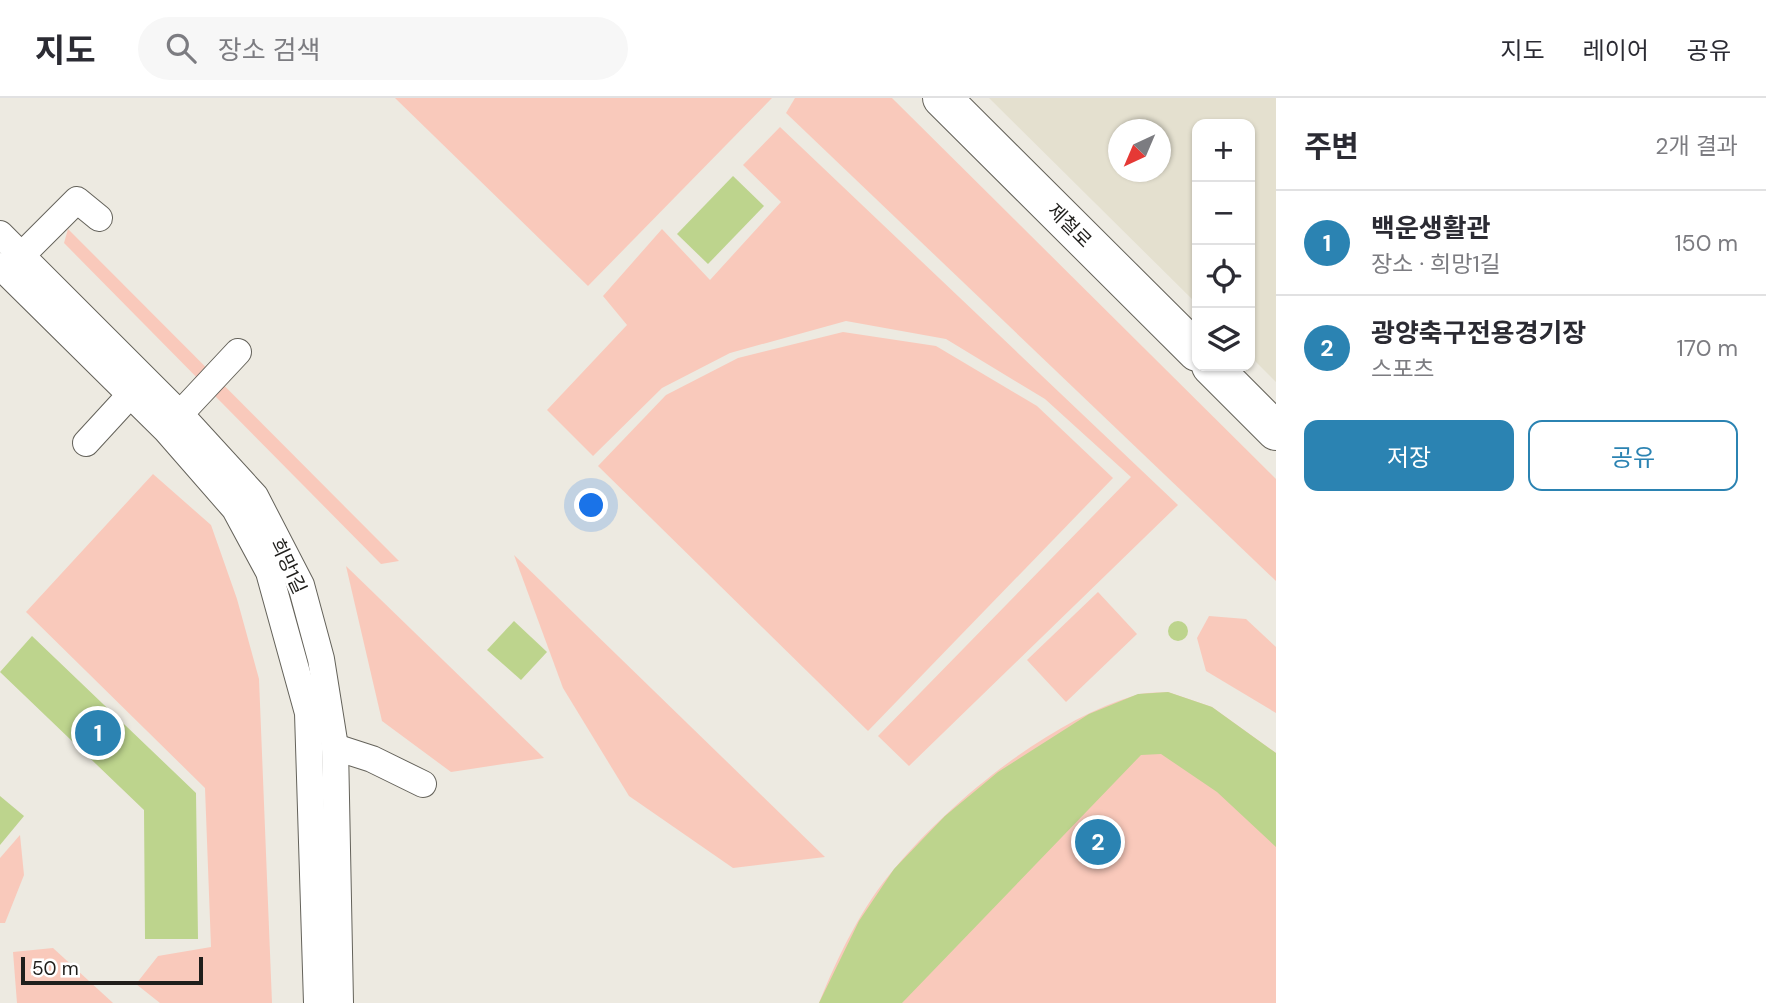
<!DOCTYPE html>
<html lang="ko">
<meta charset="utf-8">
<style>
:root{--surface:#fff;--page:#f7f7f7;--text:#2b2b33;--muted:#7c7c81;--line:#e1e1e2;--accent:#2b83b2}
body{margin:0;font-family:"DM Sans","Noto Sans KR",sans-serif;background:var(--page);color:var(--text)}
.controls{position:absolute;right:21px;top:21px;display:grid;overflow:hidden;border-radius:14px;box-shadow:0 2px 5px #0004}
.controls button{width:63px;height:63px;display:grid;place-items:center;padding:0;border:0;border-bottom:2px solid var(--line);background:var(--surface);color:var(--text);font:35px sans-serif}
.compass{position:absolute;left:1108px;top:21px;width:63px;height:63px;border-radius:50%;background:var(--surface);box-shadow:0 2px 5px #0004;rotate:224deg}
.scale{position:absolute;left:21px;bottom:18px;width:182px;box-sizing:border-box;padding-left:7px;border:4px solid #1f1e1b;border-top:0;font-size:19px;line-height:24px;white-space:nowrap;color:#1f1e1b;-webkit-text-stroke:5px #fff;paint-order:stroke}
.you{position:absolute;left:592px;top:408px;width:24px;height:24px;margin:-18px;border:5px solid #fff;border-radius:50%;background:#1a73e8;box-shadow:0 0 0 10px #1a73e833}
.badge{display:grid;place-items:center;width:46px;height:46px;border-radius:50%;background:var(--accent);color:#fff;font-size:23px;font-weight:700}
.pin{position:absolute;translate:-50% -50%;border:4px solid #fff;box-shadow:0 2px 7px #0006}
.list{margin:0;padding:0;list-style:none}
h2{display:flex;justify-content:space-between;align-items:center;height:91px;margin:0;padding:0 28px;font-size:30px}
h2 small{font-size:23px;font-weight:400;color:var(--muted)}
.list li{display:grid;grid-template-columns:46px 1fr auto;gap:21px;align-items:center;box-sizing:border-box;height:105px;padding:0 28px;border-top:2px solid var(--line)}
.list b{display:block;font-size:26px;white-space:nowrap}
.list p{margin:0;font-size:23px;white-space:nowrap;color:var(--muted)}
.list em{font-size:23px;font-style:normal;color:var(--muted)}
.actions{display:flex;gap:14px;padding:21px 28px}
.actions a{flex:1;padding:16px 0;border:2px solid var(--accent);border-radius:14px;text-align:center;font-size:24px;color:var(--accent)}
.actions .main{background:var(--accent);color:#fff}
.icon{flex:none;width:38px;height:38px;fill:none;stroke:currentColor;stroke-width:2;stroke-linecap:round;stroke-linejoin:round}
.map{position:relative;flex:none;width:1276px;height:905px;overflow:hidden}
header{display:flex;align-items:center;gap:42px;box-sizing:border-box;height:98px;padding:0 35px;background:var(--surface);border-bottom:2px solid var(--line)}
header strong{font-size:33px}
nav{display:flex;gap:38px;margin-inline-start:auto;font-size:24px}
.search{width:490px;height:63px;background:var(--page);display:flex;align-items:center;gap:18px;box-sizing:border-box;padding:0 24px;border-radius:38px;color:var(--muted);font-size:26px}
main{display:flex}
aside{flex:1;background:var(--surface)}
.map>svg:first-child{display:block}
</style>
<header>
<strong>지도</strong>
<div class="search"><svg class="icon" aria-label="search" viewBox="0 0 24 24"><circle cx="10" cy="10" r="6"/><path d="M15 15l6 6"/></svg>장소 검색</div>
<nav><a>지도</a><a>레이어</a><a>공유</a></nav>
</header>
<main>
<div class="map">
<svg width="1276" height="905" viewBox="0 0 1276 905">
<rect width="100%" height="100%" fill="#edeae1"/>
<path fill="#e4e0cf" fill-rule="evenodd" d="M989 0H1276V284L1250 258V26H1197V206ZM1118 32H1160V74H1118Z"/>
<g fill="#f9c9bb">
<polygon points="395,0 772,0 588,188"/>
<polygon points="795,0 892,0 1276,381 1276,483 786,15"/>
<polygon points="780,29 1178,407 909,668 878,638 1131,379 1045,301 946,241 846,223 730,255 662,290 593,358 547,312 627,227 603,198 662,131 710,182 781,104 743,67"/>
<polygon points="68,131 399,463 381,466 64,145"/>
<polygon points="843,234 936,248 1037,308 1113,380 868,633 598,368 666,297 738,260"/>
<polygon points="153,376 211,427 237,501 259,581 272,905 160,905 136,886 158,858 211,849 205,690 26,514"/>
<polygon points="514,457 825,759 733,770 629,698 563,590"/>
<polygon points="346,468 544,660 451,674 382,623"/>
<polygon points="1098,494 1137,536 1066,604 1027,562"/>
<polygon points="1209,518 1246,521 1276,549 1276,615 1206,573 1197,540"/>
<path d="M1168 594 1212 609 1276 655V905H819C838 858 862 808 895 770 953 701 1049 623 1136 597 1146 594 1158 595 1168 594Z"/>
<polygon points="20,737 24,777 5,825 0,825 0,760"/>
<polygon points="53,850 113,905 17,905 13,854"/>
</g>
<g fill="#bdd48d">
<polygon points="733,78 764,108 708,166 677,136"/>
<polygon points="514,523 547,554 521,582 487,552"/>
<circle cx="1178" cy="533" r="10"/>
<polygon points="32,538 196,695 198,841 145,841 144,712 0,574"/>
<polygon points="1168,594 1212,609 1276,655 1276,749 1217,694 1161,656 1141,657 902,905 819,905 859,823 894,771 945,718 998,674 1089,616 1138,596"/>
<polygon points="0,698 24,718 0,747"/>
</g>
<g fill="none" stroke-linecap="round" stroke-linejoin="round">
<g stroke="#64625a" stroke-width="28">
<g id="minor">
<polyline points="0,136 180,316 255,398 301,487 321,561 335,649 340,905"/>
<polyline points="22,157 77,102 99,120"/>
<polyline points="0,168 166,332 235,411 269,474 308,615 317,905"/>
<polyline points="180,316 238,254"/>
<polyline points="86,345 131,296"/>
<polyline points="335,649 372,661 423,686"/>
</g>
</g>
<g stroke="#64625a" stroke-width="40">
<g id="secondary">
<polyline points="942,0 1197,254"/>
<polyline points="1211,268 1276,333"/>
</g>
</g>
<use href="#minor" stroke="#fff" stroke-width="26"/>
<use href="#secondary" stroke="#fff" stroke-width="38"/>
</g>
<g text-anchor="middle" stroke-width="5" stroke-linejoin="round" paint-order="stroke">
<g font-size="19" fill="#1f1e1b" stroke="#fff">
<text transform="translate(1070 127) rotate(45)" y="7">제철로</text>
<text transform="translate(289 468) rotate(65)" y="7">희망1길</text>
</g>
</g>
</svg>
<div class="controls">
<button>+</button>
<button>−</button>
<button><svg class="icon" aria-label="locate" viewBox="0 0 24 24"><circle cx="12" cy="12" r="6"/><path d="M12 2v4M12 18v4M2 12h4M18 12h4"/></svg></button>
<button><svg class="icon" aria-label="layers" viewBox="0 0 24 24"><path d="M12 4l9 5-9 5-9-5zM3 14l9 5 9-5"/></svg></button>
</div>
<svg class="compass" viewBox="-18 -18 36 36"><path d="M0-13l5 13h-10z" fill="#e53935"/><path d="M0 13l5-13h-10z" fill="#7c7c81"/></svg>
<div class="scale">50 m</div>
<div class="you"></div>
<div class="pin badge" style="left:98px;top:635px">1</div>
<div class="pin badge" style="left:1098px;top:744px">2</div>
</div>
<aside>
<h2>주변<small>2개 결과</small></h2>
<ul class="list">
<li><span class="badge">1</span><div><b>백운생활관</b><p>장소 · 희망1길</p></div><em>150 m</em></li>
<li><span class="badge">2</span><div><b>광양축구전용경기장</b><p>스포츠</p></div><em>170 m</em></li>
</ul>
<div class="actions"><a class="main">저장</a><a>공유</a></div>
</aside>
</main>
